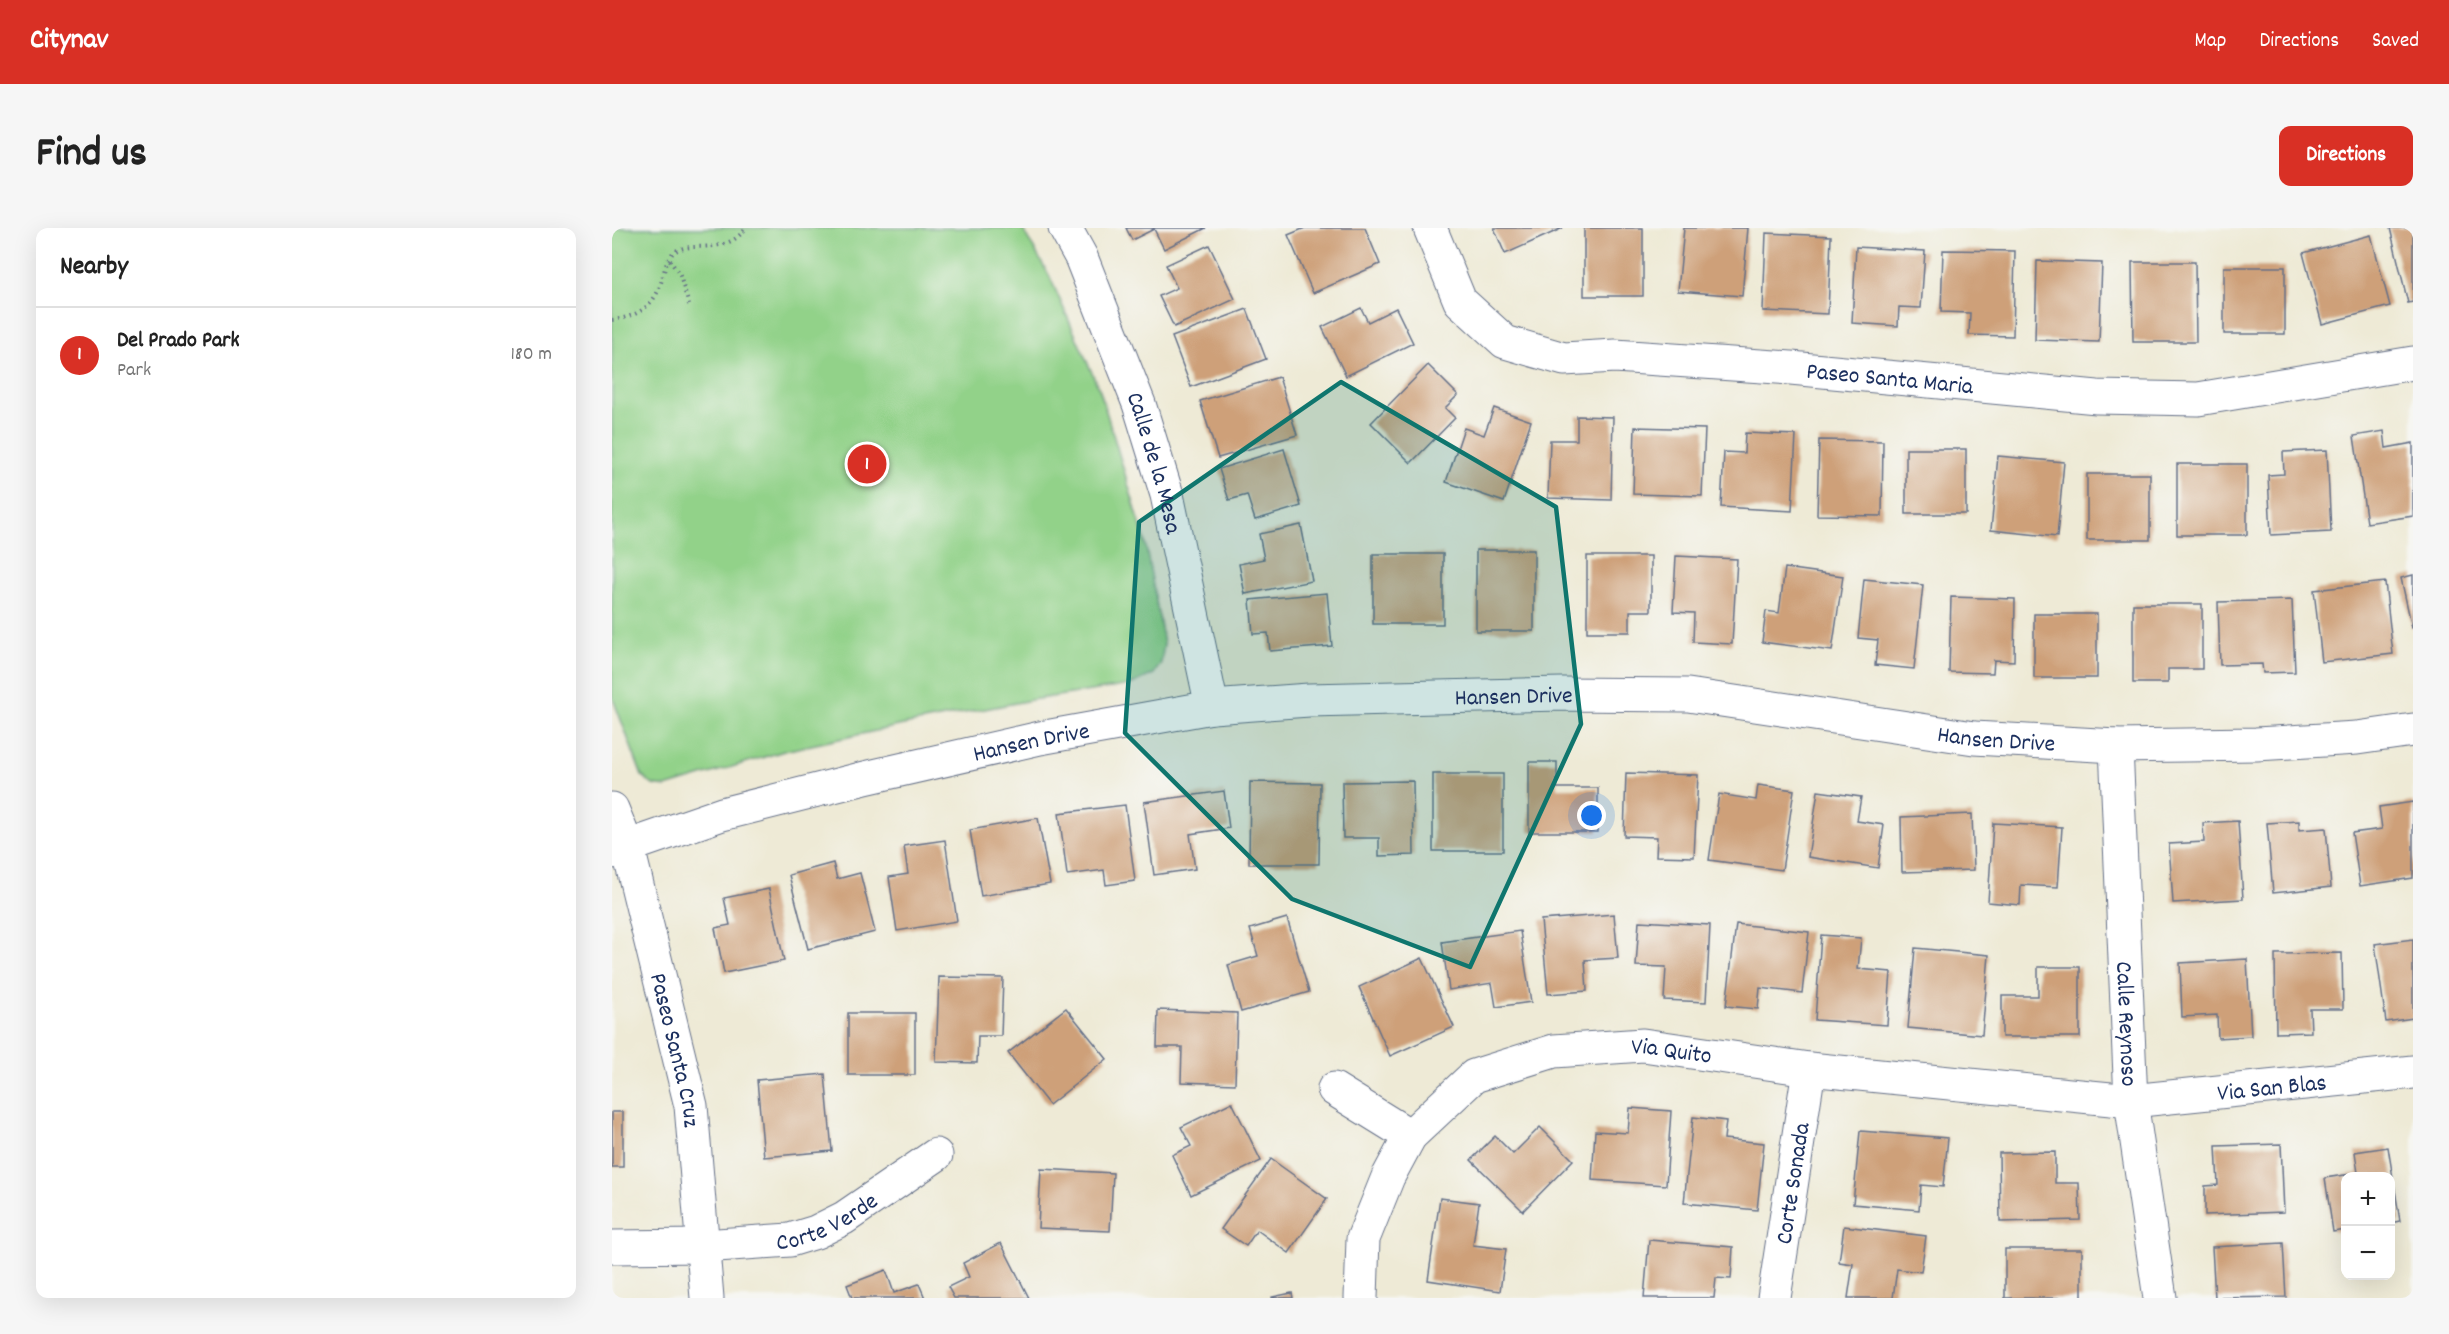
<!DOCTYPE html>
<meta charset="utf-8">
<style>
:root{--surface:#fff;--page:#f6f6f6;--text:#222;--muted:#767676;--line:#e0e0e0;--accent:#d93025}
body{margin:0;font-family:Dekko,sans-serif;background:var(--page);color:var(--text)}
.controls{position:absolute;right:18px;bottom:18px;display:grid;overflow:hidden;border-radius:12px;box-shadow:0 6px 24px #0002}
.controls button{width:54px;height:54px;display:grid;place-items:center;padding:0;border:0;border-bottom:2px solid var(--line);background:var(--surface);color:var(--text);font:30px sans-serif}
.you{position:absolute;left:980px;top:588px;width:21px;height:21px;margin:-15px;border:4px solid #fff;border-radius:50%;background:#1a73e8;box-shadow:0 0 0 9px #1a73e833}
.badge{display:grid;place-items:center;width:39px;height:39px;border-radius:50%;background:var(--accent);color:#fff;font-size:20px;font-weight:700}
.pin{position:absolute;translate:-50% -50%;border:3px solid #fff;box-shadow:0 2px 6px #0006}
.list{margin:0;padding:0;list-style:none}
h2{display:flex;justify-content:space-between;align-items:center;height:78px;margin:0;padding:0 24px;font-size:26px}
h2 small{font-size:20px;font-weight:400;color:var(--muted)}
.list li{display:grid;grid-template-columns:39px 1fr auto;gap:18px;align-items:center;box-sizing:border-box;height:96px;padding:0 24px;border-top:2px solid var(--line)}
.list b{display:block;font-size:22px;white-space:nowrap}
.list p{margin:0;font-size:20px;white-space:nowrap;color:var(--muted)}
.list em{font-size:20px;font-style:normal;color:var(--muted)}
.map{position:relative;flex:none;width:1801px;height:1070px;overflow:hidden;border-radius:12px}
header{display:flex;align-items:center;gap:36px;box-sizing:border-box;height:84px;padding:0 30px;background:var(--accent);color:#fff}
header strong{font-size:28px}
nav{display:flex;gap:33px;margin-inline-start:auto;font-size:21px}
.intro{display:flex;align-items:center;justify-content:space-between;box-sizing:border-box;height:144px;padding:0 36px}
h1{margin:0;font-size:42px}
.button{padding:15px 27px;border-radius:12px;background:var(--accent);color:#fff;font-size:21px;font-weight:700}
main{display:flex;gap:36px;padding:0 36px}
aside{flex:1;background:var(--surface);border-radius:12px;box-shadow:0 6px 24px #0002}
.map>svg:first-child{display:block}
</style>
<header>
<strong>Citynav</strong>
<nav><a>Map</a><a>Directions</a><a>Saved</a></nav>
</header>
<div class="intro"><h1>Find us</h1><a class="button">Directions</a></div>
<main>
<aside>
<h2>Nearby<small></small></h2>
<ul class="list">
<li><span class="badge">1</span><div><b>Del Prado Park</b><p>Park</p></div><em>180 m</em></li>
</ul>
</aside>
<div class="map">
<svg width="1801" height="1070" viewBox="0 0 1801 1070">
<rect width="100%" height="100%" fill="#f6f6f2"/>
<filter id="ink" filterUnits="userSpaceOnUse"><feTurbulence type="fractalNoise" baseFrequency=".0167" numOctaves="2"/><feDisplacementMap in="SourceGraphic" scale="12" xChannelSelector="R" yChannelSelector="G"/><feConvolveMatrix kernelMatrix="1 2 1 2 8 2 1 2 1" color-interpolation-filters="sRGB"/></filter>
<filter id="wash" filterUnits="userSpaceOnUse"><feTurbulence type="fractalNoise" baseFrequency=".008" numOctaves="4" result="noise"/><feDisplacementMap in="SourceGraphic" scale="24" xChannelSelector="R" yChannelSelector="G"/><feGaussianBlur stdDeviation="1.35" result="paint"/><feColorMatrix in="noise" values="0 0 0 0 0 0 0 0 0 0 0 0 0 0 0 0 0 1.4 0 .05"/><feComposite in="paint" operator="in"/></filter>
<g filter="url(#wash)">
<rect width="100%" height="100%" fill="#eeead6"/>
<polygon fill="#92d289" stroke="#568074" stroke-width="1.5" points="0,0 410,0 437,47 488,163 532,309 552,416 549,435 542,446 518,457 419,472 291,497 172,523 54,559 41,557 30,548 0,468"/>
<g id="blocks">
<g fill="#cea079">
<polygon points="514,0 594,0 552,21 542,1 520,12"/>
<polygon points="693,0 753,0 768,36 701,65 676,7"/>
<polygon points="882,0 951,0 893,26"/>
<rect x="972" y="0" width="59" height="68"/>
<polygon points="1072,0 1136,0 1130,68 1066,63"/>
<polygon points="1778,0 1801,0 1801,74 1796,75"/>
<polygon points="1154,5 1219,8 1216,86 1151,83"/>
<polygon points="1759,7 1778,78 1710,96 1691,25"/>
<polygon points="597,17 623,71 562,99 547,68 565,60 554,37"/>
<polygon points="1244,19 1313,23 1309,80 1287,79 1286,98 1240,95"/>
<polygon points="1331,22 1403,23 1401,108 1357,107 1358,85 1329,84"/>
<polygon points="1425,33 1490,35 1487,114 1423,112"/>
<polygon points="1520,34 1583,34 1584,114 1521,114"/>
<rect x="1612" y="39" width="61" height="67"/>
<polygon points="749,80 756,94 784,80 801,115 734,148 710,99"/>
<polygon points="635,81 654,131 579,159 560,109"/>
<polygon points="816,137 846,167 833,180 843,190 799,235 759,195"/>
<polygon points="667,149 685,207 606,230 588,173"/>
<polygon points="882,180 919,193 892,274 834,254 852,200 872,207"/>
<polygon points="965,188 1001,189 999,272 936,270 938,212 965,212"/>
<polygon points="1023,199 1093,201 1090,268 1021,266"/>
<polygon points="1772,203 1774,220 1801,215 1801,288 1755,295 1742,208"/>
<polygon points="1133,205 1184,207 1180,283 1109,279 1112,224 1132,225"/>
<polygon points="1207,212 1271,213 1270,288 1205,287"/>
<polygon points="672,221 689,278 643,292 635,267 617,272 607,241"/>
<rect x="1294" y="221" width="60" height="65"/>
<polygon points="1715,222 1719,304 1659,307 1656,247 1672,246 1671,224"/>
<polygon points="1386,228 1452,234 1445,309 1379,302"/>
<rect x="1565" y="236" width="70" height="71"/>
<rect x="1475" y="246" width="63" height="66"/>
<polygon points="689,297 700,353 633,366 627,336 652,331 647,306"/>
<rect x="864" y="322" width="58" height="81"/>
<rect x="761" y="326" width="70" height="70"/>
<polygon points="975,328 1039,328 1039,383 1018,383 1018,404 975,404"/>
<polygon points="1064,328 1125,331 1120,416 1081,414 1082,385 1061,384"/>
<polygon points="1173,340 1231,348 1220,423 1150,414 1154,383 1167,385"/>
<polygon points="1801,347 1801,400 1800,400 1789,350"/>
<polygon points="1252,351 1311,357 1302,441 1263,437 1266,412 1246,410"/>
<polygon points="1773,354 1781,426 1710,434 1702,362"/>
<polygon points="715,365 720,418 658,423 656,405 641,406 638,372"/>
<polygon points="1339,369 1403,371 1402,433 1382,432 1381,445 1337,444"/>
<polygon points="1680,372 1683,444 1651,445 1650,436 1608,437 1606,374"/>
<polygon points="1521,376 1590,376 1590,441 1556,441 1556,455 1521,455"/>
<rect x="1422" y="386" width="63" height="64"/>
<polygon points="917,534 945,534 945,560 986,560 986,604 917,604"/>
<polygon points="1014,545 1086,547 1082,629 1044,628 1045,609 1012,608"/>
<rect x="821" y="546" width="70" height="77"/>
<polygon points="801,553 802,627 767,628 767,610 731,610 730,554"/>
<polygon points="638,554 708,555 707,636 637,636"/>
<polygon points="1146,557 1182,562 1170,642 1097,632 1107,566 1144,572"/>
<polygon points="612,563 617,600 578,606 583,641 542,647 532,574"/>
<polygon points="1206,563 1249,569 1245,593 1272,597 1266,640 1196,629"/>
<polygon points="1801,574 1801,650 1748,658 1740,605 1770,601 1767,579"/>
<polygon points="513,577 523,653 494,657 492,642 455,647 447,585"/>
<polygon points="1360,586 1362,642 1290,644 1289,589"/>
<polygon points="426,590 438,656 369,668 358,602"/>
<polygon points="1626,593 1631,671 1561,675 1557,616 1592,614 1591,595"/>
<polygon points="1687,593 1687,602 1714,600 1719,659 1661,665 1655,595"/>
<polygon points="1381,595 1450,599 1446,659 1409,657 1408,677 1376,674"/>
<polygon points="333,612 345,693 285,703 277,649 296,646 292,618"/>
<polygon points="221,635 225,651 248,645 263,704 196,721 177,647"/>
<polygon points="157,661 172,733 112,745 103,700 118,697 112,670"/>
<polygon points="1002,686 1006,730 973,732 975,763 936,766 929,692"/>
<polygon points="675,690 697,764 629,784 616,737 646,728 638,701"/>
<polygon points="1027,693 1098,697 1094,774 1052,772 1054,739 1024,738"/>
<polygon points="1124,696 1197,704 1190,765 1148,760 1146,781 1114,778"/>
<polygon points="908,703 919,774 884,779 880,755 837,762 830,714"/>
<polygon points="1209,707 1249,710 1246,741 1279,744 1275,797 1203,792"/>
<polygon points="1801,711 1801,790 1774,794 1763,716"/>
<polygon points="1303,720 1377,727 1370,807 1296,800"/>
<polygon points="1730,725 1731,781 1698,781 1699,804 1664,805 1663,726"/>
<polygon points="810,730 842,799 778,828 747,759"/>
<polygon points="1635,731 1639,808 1606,810 1605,787 1570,789 1568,735"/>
<polygon points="1426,739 1468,739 1468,809 1390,809 1390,768 1426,768"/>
<polygon points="327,749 391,750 389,808 366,808 365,835 324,834"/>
<polygon points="454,780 495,831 437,877 396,825"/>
<polygon points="546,782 625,785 623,856 569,854 570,819 545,819"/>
<rect x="236" y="785" width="67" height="62"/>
<polygon points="213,846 220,923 152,929 145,852"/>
<polygon points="620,874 649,933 579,967 560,927 579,918 569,899"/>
<polygon points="1018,880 1059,883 1054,957 980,952 983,903 1016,905"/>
<rect x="0" y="884" width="11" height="55"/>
<polygon points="1081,889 1114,893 1112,911 1152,915 1145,982 1072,975"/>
<polygon points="928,899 961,932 911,983 859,932 883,908 901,926"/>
<polygon points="1248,903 1336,910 1331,959 1309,957 1307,982 1241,976"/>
<polygon points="1669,916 1672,984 1593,987 1593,958 1606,957 1604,918"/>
<polygon points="1776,919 1788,993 1778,995 1778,948 1734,948 1734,1002 1721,1004 1713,950 1746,945 1743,924"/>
<polygon points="1443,924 1443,955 1467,955 1468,992 1388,994 1387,925"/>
<polygon points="659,931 715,971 677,1025 645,1002 634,1018 609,1001"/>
<polygon points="429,941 501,945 498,1003 426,1000"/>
<polygon points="828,970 867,975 861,1017 894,1021 888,1063 816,1052"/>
<polygon points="1232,998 1314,1008 1309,1044 1285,1041 1281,1070 1236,1070 1241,1036 1227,1034"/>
<polygon points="1037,1012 1121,1019 1119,1051 1104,1050 1102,1070 1032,1070"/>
<polygon points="389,1015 417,1070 342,1070 336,1059 357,1049 351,1035"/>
<polygon points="1671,1015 1674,1069 1603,1070 1600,1019"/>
<rect x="1393" y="1021" width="77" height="49"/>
<polygon points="274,1042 282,1065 307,1056 313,1070 240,1070 235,1057"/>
<polygon points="680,1065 681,1070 660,1070 660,1069"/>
</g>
</g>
</g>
<g filter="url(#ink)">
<use href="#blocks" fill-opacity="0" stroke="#657088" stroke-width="1.5"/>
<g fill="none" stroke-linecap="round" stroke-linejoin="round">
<g stroke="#657088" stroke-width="35">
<g id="minor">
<path id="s1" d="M453 0 469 29 527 176 555 267 600 479"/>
<path id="s2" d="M818 0 848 73 893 114 952 131 1003 128 1179 140 1485 169 1586 171 1801 135"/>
<path id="s3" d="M1504 518 1519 873 1548 1070"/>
<path id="s4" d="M0 581 16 620 79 878 95 1070"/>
<path id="s5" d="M0 624 110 586 253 550 428 510 600 479 697 472 950 466 1076 467 1362 510 1504 518 1644 516 1745 510 1801 502"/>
<polyline points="722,861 798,908"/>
<path id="s6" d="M0 1019 91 1018 178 1012 204 1004 232 990 324 927"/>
<path id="s7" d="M749 1070 751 1011 776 949 798 908 862 848 942 823 1031 817 1197 841 1519 873 1801 844"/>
<path id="s8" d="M1162 1070 1197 841"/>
</g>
</g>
<g stroke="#657088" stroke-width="4" stroke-dasharray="1.5 4.5" stroke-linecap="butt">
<polyline points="58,32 68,48 77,77"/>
<path d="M0 92C26 89 44 77 50 51 52 43 55 31 61 25 78 11 112 30 134 0"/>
</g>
<use href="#minor" stroke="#fff" stroke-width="33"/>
</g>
</g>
<path fill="#0f766e" fill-opacity="0.2" stroke="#0f766e" stroke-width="4.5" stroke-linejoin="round" d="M729 154 944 279 969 496 858 739 680 671 513 505 527 294Z"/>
<g text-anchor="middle" stroke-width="4.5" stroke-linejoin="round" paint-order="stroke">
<g font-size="24" fill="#1b2f5e" stroke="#f6f6f2">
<text dy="8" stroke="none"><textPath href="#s2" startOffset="528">Paseo Santa Maria</textPath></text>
<text dy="8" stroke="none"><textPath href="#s1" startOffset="252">Calle de la Mesa</textPath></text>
<text dy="8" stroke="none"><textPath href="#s5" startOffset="920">Hansen Drive</textPath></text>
<text dy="8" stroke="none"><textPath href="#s5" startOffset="1406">Hansen Drive</textPath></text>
<text dy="8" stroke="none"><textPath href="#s5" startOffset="434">Hansen Drive</textPath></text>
<text dy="8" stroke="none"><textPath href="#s3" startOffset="278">Calle Reynoso</textPath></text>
<text dy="8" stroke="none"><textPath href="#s4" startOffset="250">Paseo Santa Cruz</textPath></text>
<text dy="8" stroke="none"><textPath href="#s7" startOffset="462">Via Quito</textPath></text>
<text dy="8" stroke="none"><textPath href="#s7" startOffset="1066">Via San Blas</textPath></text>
<text dy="8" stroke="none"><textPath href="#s8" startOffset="116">Corte Sonada</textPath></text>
<text dy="8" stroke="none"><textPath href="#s6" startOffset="219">Corte Verde</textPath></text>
</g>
</g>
</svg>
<div class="controls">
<button>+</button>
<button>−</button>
</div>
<div class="you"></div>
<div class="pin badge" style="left:255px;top:236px">1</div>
</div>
</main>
